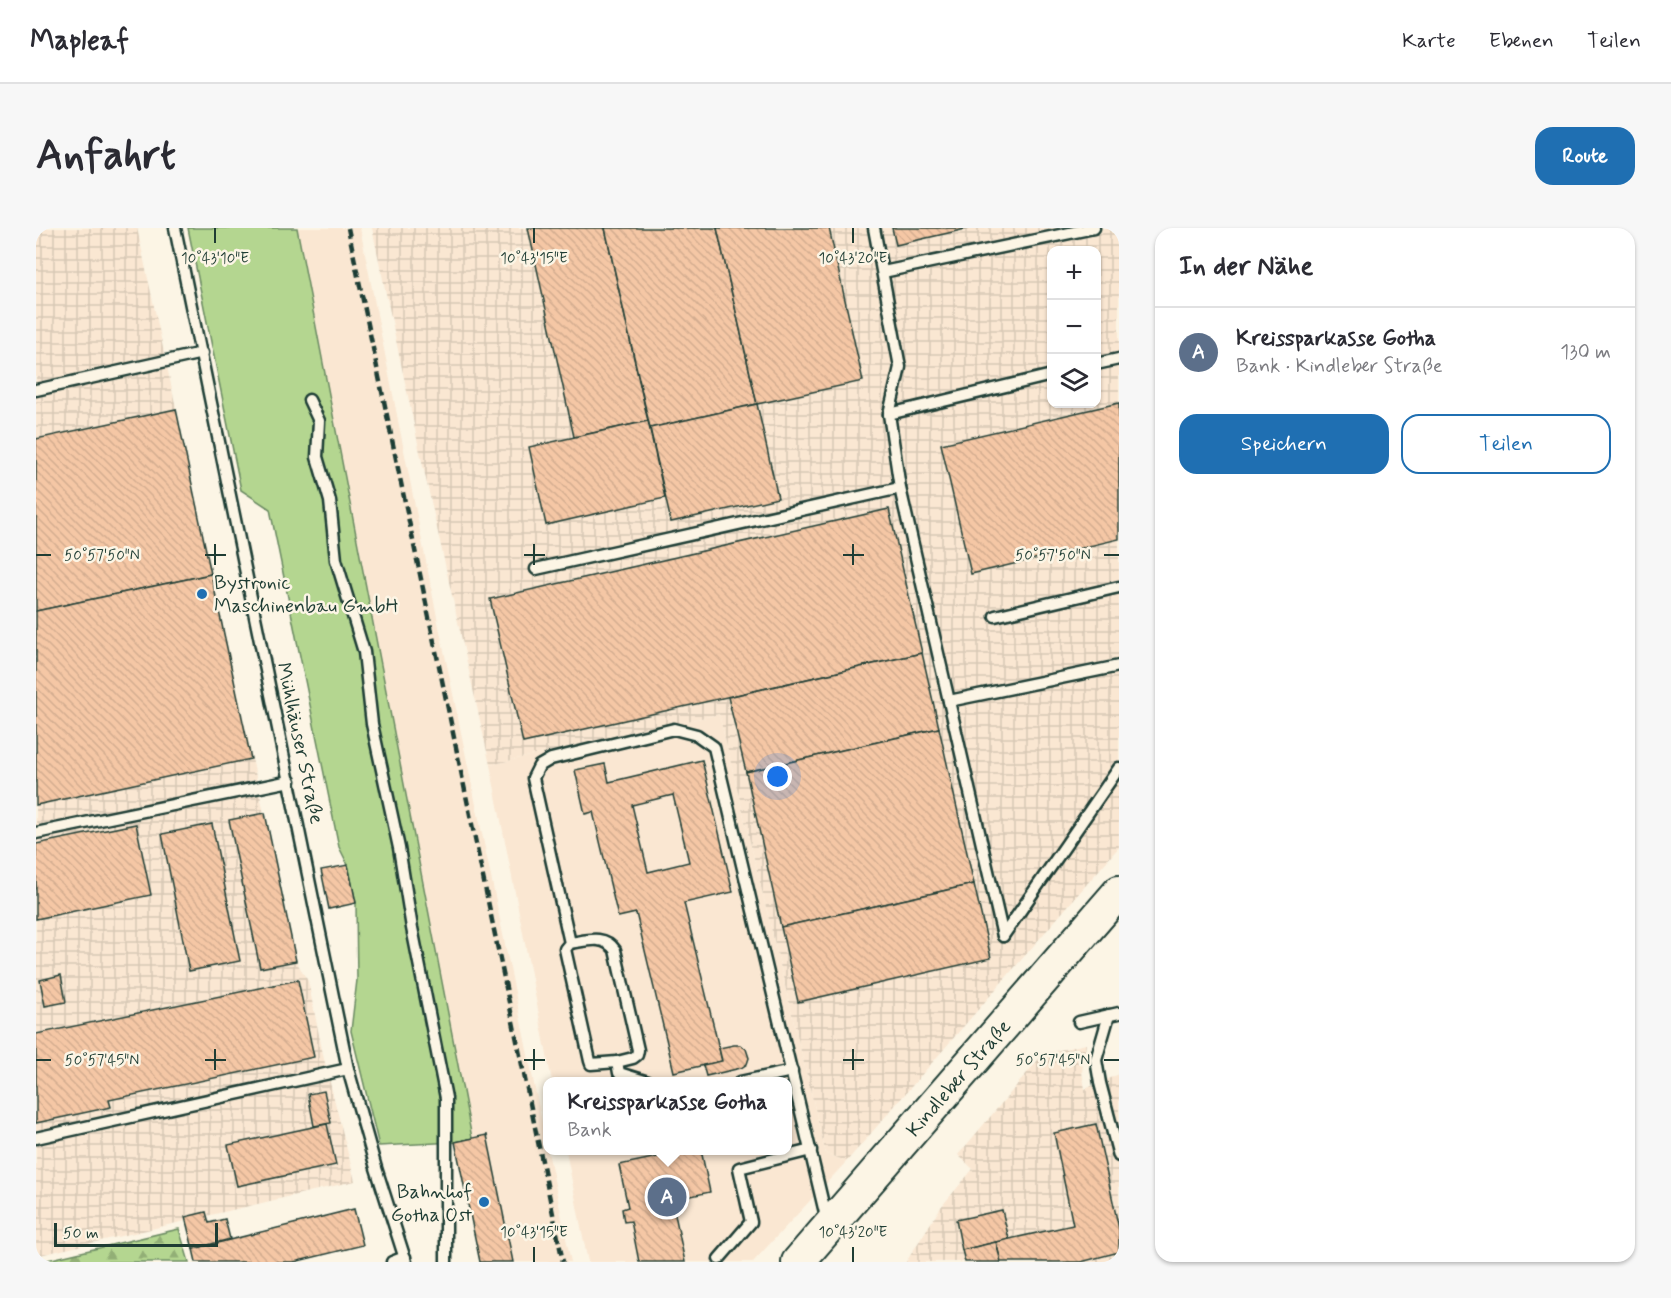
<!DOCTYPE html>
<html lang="de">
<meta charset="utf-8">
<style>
:root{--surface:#fff;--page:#f7f7f7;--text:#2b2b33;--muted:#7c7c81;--line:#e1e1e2;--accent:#1f6fb2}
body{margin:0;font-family:Mynerve,sans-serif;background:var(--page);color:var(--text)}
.controls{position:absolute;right:18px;top:18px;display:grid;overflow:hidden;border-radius:12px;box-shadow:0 2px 4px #0004}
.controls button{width:54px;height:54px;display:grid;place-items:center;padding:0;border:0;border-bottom:2px solid var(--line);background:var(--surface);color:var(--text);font:30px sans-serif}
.scale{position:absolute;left:18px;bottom:15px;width:164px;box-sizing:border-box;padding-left:6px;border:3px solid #1f3d34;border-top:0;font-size:16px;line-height:21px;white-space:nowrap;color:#1f3d34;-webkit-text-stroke:4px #fcf5e5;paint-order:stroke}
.you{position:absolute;left:742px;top:549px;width:21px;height:21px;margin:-15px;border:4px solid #fff;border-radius:50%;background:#1a73e8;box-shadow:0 0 0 9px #1a73e833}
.badge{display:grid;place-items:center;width:39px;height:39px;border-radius:50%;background:var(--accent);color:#fff;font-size:20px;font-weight:700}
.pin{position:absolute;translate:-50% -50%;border:3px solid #fff;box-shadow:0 2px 6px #0006}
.popup{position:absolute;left:507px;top:849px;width:249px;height:78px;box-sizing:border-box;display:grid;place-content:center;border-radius:12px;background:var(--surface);filter:drop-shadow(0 2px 4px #0005);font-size:20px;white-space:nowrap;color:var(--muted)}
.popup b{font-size:22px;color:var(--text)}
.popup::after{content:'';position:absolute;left:50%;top:100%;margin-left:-12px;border:12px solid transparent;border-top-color:var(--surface)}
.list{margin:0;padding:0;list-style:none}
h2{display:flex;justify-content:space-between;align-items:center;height:78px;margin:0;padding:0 24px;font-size:26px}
h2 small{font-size:20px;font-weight:400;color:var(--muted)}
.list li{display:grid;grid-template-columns:39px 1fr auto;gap:18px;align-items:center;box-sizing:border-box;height:90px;padding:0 24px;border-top:2px solid var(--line)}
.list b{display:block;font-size:22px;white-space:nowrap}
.list p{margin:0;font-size:20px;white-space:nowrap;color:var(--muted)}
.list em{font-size:20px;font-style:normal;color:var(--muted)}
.actions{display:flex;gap:12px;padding:18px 24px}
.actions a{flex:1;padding:14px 0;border:2px solid var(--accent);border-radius:18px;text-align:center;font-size:21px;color:var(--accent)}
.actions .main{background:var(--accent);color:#fff}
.icon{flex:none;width:33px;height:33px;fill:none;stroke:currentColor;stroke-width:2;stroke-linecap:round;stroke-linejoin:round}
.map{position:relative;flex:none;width:1083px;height:1034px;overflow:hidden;border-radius:18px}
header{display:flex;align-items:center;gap:36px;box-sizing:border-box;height:84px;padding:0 30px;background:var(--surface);border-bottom:2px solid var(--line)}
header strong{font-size:28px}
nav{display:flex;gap:33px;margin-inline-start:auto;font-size:21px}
.intro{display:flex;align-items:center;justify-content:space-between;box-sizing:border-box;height:144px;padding:0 36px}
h1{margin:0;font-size:42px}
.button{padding:15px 27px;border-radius:18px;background:var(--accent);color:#fff;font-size:21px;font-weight:700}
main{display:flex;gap:36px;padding:0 36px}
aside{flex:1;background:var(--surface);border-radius:18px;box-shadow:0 2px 4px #0004}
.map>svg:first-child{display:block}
</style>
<header>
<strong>Mapleaf</strong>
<nav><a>Karte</a><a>Ebenen</a><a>Teilen</a></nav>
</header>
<div class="intro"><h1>Anfahrt</h1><a class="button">Route</a></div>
<main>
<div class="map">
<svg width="1083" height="1034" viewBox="0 0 1083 1034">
<defs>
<pattern id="industrial-grid" width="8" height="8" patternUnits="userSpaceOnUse" patternTransform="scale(1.5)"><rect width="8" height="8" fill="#fae7d2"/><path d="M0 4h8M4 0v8" fill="none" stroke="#d6c7b5"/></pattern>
<pattern id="forest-firs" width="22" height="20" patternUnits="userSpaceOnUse" patternTransform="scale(1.5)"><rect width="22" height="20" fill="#b4d690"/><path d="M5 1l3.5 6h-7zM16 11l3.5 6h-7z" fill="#92af76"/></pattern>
<pattern id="building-back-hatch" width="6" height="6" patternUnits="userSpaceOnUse" patternTransform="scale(1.5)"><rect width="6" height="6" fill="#f5c7a5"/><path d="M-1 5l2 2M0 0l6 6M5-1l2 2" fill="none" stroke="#d2ac8f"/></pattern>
</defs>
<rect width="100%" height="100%" fill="#fcf5e5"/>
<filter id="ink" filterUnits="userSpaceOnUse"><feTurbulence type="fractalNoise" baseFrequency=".0167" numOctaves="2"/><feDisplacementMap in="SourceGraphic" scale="12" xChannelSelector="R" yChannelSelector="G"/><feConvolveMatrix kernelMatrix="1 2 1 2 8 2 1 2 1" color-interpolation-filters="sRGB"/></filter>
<g filter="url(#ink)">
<g fill="#fae7d2">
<polygon points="261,0 324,0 401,389 535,1034 477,1034 451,908 436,910"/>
<polygon points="683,486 790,926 811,933 717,1034 552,1034 530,923 751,922 751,854 516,853 454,537"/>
</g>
<g fill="url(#industrial-grid)" fill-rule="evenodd">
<polygon points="0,0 101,0 260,733 272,753 288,831 319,953 0,1028"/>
<path d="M336 0H1083V619L811 933 790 926 683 486 454 537 383 220ZM1016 22H1060V176H1016Z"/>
<polygon points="1050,816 1046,844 1049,861 1083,846 1083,1034 870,1034 905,979 937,941 922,927 1007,826"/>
</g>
<polygon fill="#b4d690" stroke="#6a8a62" stroke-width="1.5" points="152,0 261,0 436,910 419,914 343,918 315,803 321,752 320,675 312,637 303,619 234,281 205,262"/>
<polygon fill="url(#forest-firs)" stroke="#6a8a62" stroke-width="1.5" points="143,1001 153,1034 3,1034"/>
<g fill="url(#building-back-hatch)" stroke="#1f3d34" stroke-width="1.5" fill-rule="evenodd">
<polygon points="492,0 569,0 612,193 538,209"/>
<polygon points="569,0 681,0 721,176 614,200"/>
<polygon points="681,0 793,0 827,153 721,176"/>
<polygon points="856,0 934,0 860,17"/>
<polygon points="1083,175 1083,311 935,346 905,216"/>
<polygon points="721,176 742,270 635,294 614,200"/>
<polygon points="140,181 175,346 0,383 0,211"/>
<polygon points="612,193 629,270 510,297 493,219"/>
<polygon points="853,281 886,425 487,515 454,371"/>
<polygon points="175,346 215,531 0,577 0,383"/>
<polygon points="886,425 903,500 710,544 692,469"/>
<polygon points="903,500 938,656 745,699 710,544"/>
<path d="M666 532 697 664 648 675 686 833 638 844 600 685 582 689 557 584 549 586 539 542 569 536 573 554ZM637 567 653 634 612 644 596 577Z"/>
<polygon points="229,585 260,733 224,740 193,592"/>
<polygon points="100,596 115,667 0,691 0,616"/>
<polygon points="176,596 204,733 153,743 126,606"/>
<polygon points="312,637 320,675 293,681 285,642"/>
<polygon points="938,656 955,730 762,774 745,699"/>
<polygon points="25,747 30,774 9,778 4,752"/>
<polygon points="262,752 278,829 73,872 75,879 0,895 0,806"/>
<polygon points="698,817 704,817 710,821 713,830 711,836 705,840 670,848 667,837 686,833 683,820"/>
<polygon points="288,863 295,895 278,898 272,866"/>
<polygon points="291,896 300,937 201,958 192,917"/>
<polygon points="1060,896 1083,1001 1083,1024 1045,1034 965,1034 960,1014 1037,997 1018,905"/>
<polygon points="451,907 477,1034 444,1034 419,914"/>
<polygon points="655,922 665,922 674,964 636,972 649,1034 603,1034 595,993 588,994 586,981 592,979 583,937"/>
<polygon points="318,981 327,1017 258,1034 160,1034 157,1021"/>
<polygon points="966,982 973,1011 926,1022 920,992"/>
<polygon points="170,984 173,995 189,991 194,1011 157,1021 149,989"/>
<polygon points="960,1014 965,1034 929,1034 926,1022"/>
</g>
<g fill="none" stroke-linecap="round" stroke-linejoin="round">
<g stroke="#1f3d34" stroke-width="15">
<g id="lane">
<polyline points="139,0 312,841 340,940 370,1034"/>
<polyline points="838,0 864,139 853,186 864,260 967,708"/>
<polyline points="847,44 1058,0"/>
<polyline points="1060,136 1083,131"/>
<polyline points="0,162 166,125"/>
<polyline points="273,172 283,193 281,229 294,273 300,332 328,424 336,496 363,620 376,700 410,870 410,1034"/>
<polyline points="853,186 1016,147"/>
<polyline points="500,341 864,260"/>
<polyline points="959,388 1083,359"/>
<polyline points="913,473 1083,438"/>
<polyline points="0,605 254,553"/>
<polyline points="967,708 1083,540"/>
<path d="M534 715C550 713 568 706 579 722L602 822 601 827 597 830 581 834 555 836 554 833 529 721 534 715 497 550 503 538 515 531 638 501 661 507 678 519 791 993"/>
<polyline points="1073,787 1060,832 1064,855 1083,928"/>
<polyline points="1043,794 1083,785"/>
<polyline points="581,834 583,845 612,854"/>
<polyline points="704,854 756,843"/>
<polyline points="0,910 312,841"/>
<polyline points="683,1031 715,994 703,940 775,922"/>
<polyline points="356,1034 369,1029"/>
</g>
</g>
<g stroke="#1f3d34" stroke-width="36">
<g id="secondary">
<path id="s1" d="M762 1034 1083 664"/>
</g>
</g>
<use href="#lane" stroke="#fcf5e5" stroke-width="10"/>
<use href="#secondary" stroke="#fcf5e5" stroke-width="32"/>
<polyline stroke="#1f3d34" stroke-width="4.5" stroke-dasharray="9 4.5" stroke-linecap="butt" points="312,0 527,1034"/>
</g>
</g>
<path fill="none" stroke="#1f3d34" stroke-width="2" d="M179 0V15M498 0V15M817 0V15M179 316V337M498 316V337M817 316V337M0 327H15M169 327H190M488 327H509M807 327H828M1068 327H1083M179 821V842M498 821V842M817 821V842M0 832H15M169 832H190M488 832H509M807 832H828M1068 832H1083M498 1019V1034M817 1019V1034"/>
<g fill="#1f6fb2" stroke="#fcf5e5" stroke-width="2">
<circle cx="166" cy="366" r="6"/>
<circle cx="448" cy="974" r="6"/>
</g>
<g text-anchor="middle" stroke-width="5" stroke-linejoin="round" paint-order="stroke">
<g font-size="20" fill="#1f3d34" stroke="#fcf5e5" text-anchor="start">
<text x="178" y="361">Bystronic<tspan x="178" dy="23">Maschinenbau GmbH</tspan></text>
<text x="436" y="970" text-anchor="end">Bahnhof<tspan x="436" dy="23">Gotha Ost</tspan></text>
</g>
<g font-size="20" fill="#1f3d34" stroke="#fcf5e5">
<text transform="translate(265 515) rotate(78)" y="7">Mühlhäuser Straße</text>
<text dy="7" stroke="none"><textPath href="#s1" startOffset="244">Kindleber Straße</textPath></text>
</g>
</g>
<g font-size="15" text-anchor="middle" fill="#1f3d34" stroke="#fcf5e5" stroke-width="5" stroke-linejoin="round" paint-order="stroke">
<text x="179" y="35">10°43'10"E</text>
<text x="498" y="35">10°43'15"E</text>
<text x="817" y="35">10°43'20"E</text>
<text x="66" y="332">50°57'50"N</text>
<text x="1017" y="332">50°57'50"N</text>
<text x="66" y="837">50°57'45"N</text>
<text x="1017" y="837">50°57'45"N</text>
<text x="498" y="1009">10°43'15"E</text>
<text x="817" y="1009">10°43'20"E</text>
</g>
</svg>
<div class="controls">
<button>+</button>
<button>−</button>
<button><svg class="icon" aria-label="layers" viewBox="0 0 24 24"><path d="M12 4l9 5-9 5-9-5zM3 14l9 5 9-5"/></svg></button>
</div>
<div class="scale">50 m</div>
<div class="you"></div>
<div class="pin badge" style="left:631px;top:969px;background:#5c6f8a">A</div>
<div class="popup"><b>Kreissparkasse Gotha</b>Bank</div>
</div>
<aside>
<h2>In der Nähe<small></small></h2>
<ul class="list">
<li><span class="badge" style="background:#5c6f8a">A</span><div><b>Kreissparkasse Gotha</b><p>Bank · Kindleber Straße</p></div><em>130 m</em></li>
</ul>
<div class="actions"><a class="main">Speichern</a><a>Teilen</a></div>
</aside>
</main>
